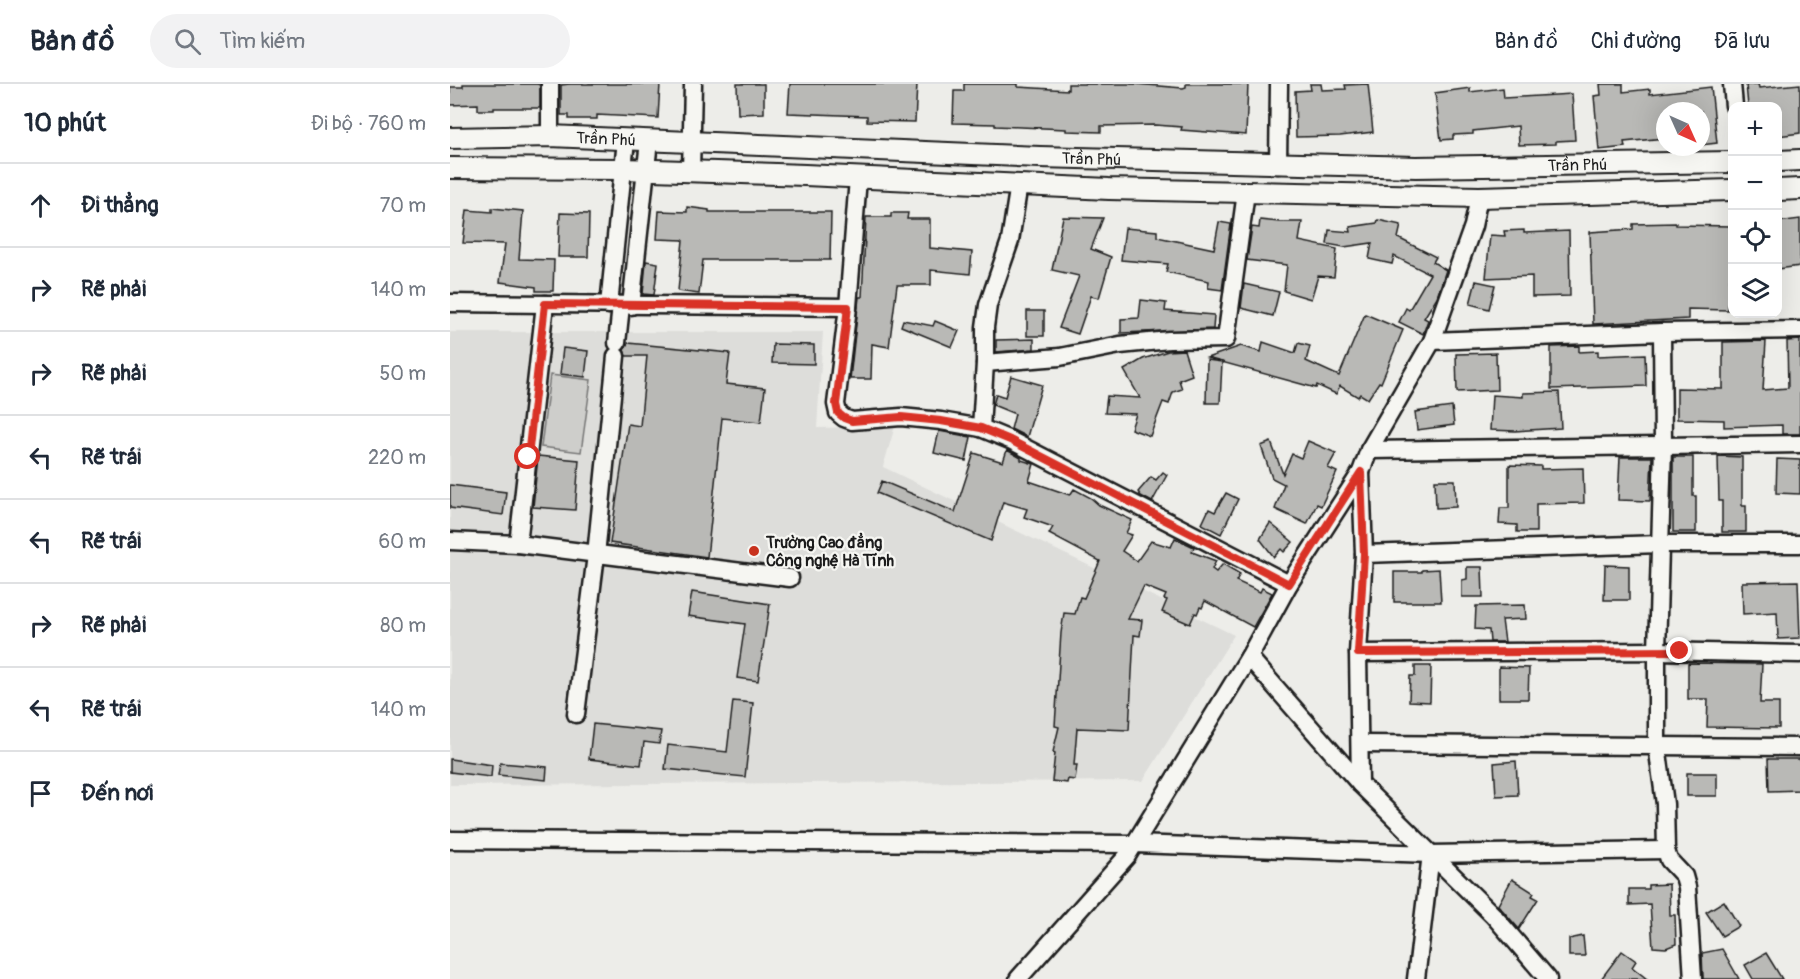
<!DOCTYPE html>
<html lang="vi">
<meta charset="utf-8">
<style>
:root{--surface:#fff;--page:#f2f2f3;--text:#1f2937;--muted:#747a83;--line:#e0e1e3}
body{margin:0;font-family:Pangolin,sans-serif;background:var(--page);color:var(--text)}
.controls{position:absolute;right:18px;top:18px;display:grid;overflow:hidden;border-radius:12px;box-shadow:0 6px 24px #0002}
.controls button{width:54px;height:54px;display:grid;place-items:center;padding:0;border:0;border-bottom:2px solid var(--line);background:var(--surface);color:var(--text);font:30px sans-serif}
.compass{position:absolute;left:1206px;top:18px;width:54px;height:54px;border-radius:50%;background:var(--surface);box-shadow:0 6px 24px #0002;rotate:135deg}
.stop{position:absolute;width:18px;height:18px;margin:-14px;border:4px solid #d93025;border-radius:50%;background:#fff}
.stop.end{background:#d93025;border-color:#fff;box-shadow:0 2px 6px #0008}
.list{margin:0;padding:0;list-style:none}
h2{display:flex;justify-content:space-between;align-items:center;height:78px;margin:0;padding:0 24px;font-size:26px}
h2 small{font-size:20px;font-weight:400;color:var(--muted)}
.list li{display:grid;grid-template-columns:39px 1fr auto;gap:18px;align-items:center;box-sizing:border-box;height:84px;padding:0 24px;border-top:2px solid var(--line)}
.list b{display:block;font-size:22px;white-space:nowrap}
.list em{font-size:20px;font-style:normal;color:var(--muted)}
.icon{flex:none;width:33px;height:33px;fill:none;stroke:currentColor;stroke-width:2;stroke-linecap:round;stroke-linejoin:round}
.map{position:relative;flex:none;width:1350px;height:895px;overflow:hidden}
header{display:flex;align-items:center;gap:36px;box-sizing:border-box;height:84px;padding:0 30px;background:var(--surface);border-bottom:2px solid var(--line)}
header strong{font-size:28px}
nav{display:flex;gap:33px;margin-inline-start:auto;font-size:21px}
.search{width:420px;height:54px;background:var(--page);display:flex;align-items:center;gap:15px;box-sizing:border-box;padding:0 21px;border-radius:33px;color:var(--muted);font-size:22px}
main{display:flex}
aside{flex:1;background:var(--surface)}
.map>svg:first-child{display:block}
</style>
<header>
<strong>Bản đồ</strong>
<div class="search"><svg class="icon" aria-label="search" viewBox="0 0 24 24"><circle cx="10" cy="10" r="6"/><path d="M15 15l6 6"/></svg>Tìm kiếm</div>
<nav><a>Bản đồ</a><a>Chỉ đường</a><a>Đã lưu</a></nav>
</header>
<main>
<aside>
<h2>10 phút<small>Đi bộ · 760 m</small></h2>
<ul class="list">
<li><svg class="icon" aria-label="ahead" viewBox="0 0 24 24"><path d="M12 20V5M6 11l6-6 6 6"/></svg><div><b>Đi thẳng</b></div><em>70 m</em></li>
<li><svg class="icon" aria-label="right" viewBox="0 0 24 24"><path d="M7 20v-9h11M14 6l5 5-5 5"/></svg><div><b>Rẽ phải</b></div><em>140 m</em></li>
<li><svg class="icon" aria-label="right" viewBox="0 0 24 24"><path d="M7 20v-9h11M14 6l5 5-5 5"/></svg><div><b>Rẽ phải</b></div><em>50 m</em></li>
<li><svg class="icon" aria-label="left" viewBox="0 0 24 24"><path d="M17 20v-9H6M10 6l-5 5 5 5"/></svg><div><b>Rẽ trái</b></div><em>220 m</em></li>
<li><svg class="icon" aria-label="left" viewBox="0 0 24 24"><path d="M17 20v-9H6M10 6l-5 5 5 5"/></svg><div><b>Rẽ trái</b></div><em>60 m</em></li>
<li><svg class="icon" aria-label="right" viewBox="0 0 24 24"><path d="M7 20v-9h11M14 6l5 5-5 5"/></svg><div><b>Rẽ phải</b></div><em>80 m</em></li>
<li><svg class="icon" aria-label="left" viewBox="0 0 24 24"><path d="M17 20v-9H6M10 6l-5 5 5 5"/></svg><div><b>Rẽ trái</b></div><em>140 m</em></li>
<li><svg class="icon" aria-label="arrive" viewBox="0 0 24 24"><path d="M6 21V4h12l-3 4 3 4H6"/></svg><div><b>Đến nơi</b></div></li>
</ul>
</aside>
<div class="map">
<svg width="1350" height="895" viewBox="0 0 1350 895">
<rect width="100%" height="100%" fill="#edede9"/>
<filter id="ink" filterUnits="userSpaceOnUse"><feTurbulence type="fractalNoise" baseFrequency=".0167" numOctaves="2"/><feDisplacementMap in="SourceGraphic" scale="12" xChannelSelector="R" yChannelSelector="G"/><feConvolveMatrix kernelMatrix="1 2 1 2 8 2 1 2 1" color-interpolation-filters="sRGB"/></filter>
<g filter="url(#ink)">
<polygon fill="#ddddda" points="0,248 373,248 367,344 445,342 433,383 784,551 693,697 0,701"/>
<polygon fill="#cececb" stroke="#757574" stroke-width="1.5" points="100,291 141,296 131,368 91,363"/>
<g fill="#b9b9b6" stroke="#1c1c1c" stroke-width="1.5">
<polygon points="13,0 87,0 90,1 90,24 44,24 44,26 28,26 28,20 0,21 0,3 13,3"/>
<polygon points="120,0 210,0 208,34 147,31 147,35 119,35 119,31 111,31 111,1"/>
<polygon points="287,0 314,0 314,29 288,30"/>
<polygon points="340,0 467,0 465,38 417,37 417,32 338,29"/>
<polygon points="514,0 568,0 568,3 618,6 618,0 685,0 733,4 736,3 736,0 798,0 796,51 731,46 732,43 705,41 651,42 651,48 616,47 616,45 545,42 545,40 503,39 504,7 514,7"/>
<polygon points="860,0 871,0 872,6 896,5 895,1 918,0 923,48 890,52 846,53 845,7 861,6"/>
<polygon points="1150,0 1173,0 1173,8 1200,5 1200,10 1261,3 1267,59 1251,61 1251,27 1215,27 1215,54 1174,58 1175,63 1149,66 1144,12 1151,11"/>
<polygon points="1308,0 1309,4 1350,0 1350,49 1328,52 1328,22 1298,22 1296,1"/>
<polygon points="1020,4 1020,8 1053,4 1054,14 1122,10 1125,56 1106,57 1106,60 1069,61 1068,42 1023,47 1023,50 1003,51 1003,55 991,56 985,9"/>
<polygon points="237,123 259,126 259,128 381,128 380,176 253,176 249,210 228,207 233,156 207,155 209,127 237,128"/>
<polygon points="42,124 73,127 69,175 104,176 103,207 86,207 86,203 50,198 55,160 13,159 17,126 42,128"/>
<polygon points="110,129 139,130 138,173 108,173"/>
<polygon points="441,129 458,129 457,135 480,135 480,164 522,168 520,190 481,186 481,201 447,201 439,263 422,260 421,295 400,295 409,213 412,213 416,133 441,133"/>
<polygon points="613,133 653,134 641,165 661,173 649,214 641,212 628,250 609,244 629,192 602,186"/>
<polygon points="1350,135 1350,182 1328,185 1328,138"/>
<polygon points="810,136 829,138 852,138 849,157 887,165 884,193 868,192 861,215 834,207 837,181 797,176 802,143 809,144"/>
<polygon points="928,136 951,141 948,154 986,173 983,178 996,186 987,213 974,234 978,236 973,250 949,238 956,224 959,226 980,190 944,172 942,180 919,175 922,159 894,163 877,160 879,146 901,148 900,143 927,139"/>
<polygon points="769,138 781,140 772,206 758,204 759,197 716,188 718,180 671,176 675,144 707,147 707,153 764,165"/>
<polygon points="1226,139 1226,141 1282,142 1282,189 1280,189 1278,226 1238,225 1238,235 1143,240 1140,148 1183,145 1183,140"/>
<polygon points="1074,146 1074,149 1119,147 1120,212 1082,213 1082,192 1036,194 1040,151 1055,152 1054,147"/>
<polygon points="196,177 208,179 204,211 193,210"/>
<polygon points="1026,197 1045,201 1039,225 1020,220"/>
<polygon points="794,200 829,208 823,232 791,224"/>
<polygon points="691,216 716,219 715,227 764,231 763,245 671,249 671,235 689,234"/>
<rect x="577" y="227" width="17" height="25"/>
<polygon points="915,230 953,246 931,299 929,298 918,315 910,310 908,313 890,302 886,310 867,301 866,304 757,274 791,262 811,268 813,258 845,269 848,259 860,262 856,277 889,292"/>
<polygon points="453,236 483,242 485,237 509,247 502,263 451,242"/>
<polygon points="584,255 584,265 546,268 546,256"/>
<polygon points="1350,256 1350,350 1332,350 1332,341 1274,343 1274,336 1227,335 1227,304 1273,305 1273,258 1316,257 1313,306 1338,304 1337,257"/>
<polygon points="178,259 280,269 276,300 315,304 311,338 272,334 257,473 160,459 178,340 190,342 197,272 176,272 174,266"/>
<polygon points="323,260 364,261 364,280 322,279"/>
<polygon points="1129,262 1129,268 1148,267 1148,272 1195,270 1196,302 1101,305 1101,263"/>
<polygon points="113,264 138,267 135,293 110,290"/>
<polygon points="734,266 742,291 729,296 732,305 723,308 719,320 713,318 700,352 681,345 686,330 655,329 657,312 690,314 674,286 693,275 718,267"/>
<polygon points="1046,269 1047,306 1007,308 1006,270"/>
<polygon points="757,276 772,278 770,319 756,319"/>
<polygon points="561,292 592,301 577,353 561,345 565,330 543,321 546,310 555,313"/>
<polygon points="1109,308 1111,344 1065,347 1040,346 1042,311 1073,313 1073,309"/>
<polygon points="1002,323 1004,341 967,346 965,328"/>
<polygon points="489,347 521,353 516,377 484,369"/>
<polygon points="858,357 886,369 878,384 887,388 871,422 867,420 857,440 825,425 834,400 822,394 811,362 821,358 833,390 842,370 851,374"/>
<polygon points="557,366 571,374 571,376 584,380 579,397 620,411 624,405 641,414 649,421 682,436 676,449 682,451 672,467 687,477 701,457 721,463 725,454 744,463 742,468 766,477 762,485 766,488 773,480 790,490 786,497 810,508 812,504 822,509 803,543 755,517 752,524 750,523 747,530 745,529 740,540 712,528 717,516 714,515 716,511 694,502 678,535 692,536 690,552 684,551 679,646 627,644 624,681 627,681 625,696 618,695 617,699 602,697 605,669 603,668 609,643 605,642 611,549 614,529 625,530 630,513 634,514 650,477 599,450 603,443 574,433 577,425 553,418 541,457 427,409 432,397 505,428 524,369 553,378"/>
<polygon points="88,372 129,376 125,426 83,423"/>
<polygon points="1268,372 1292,373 1292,422 1296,422 1296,448 1272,448 1272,417 1269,417"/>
<polygon points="1170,373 1202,373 1200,417 1168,416"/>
<polygon points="1223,373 1243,373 1243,412 1246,412 1246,448 1223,448"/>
<polygon points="1327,375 1350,376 1350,410 1326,409"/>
<polygon points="1059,381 1091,382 1091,385 1133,384 1134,419 1086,420 1086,448 1067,448 1067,441 1049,440 1050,424 1059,424"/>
<polygon points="713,388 717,391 702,418 691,412 688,408 701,393 706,396"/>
<polygon points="985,396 1005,396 1006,423 986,424"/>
<polygon points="0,401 56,408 53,431 0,424"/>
<polygon points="776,409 788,415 771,450 752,440 759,425 765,428"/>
<polygon points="820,439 843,458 834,468 831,465 824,473 810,455"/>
<polygon points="1155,481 1179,482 1179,516 1154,516"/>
<polygon points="1017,483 1032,483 1033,513 1012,513 1012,496 1017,495"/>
<polygon points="989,485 991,518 944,518 944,488 972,488 972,486"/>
<polygon points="1348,497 1350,554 1328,555 1327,528 1293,530 1292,498"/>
<polygon points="242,508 320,520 308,597 287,594 295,540 238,532"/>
<polygon points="1075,521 1076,535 1052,536 1055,558 1040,558 1039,546 1025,545 1026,522"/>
<polygon points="1238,579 1312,580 1310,619 1329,619 1329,644 1257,643 1258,615 1238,615"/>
<polygon points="965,582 981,582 980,618 959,617 960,592 965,592"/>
<polygon points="1049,583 1079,584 1078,615 1049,615"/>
<polygon points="283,617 303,619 295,693 215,685 218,661 277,668"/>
<polygon points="143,640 211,647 209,660 194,658 191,681 139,675"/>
<polygon points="0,675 42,681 41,693 0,688"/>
<polygon points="1318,675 1350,675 1350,706 1319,707"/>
<polygon points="1066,677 1068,711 1046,712 1044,679"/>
<polygon points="50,679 97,683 96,696 48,691"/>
<rect x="1237" y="689" width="30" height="23"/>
<polygon points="1062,795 1084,809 1082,812 1088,815 1069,845 1048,821"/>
<polygon points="1219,800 1220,831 1225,831 1226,860 1216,864 1203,863 1200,820 1179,821 1179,805 1198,805 1198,801"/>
<polygon points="1274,817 1289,842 1272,852 1256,828"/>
<polygon points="1133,852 1135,872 1119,872 1119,855"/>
<polygon points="1272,865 1289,895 1253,895 1252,869"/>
<polygon points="1172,867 1186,877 1182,883 1197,895 1151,895"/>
<polygon points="1316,869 1332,895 1303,895 1295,881"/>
</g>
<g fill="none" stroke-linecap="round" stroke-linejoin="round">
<g stroke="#1c1c1c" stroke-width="21">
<g id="minor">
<polyline points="1282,0 1284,22"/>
<polyline points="100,52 100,0"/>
<polyline points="828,81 829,0"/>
<polyline points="241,88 243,0"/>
<polyline points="408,94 398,223 386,320 388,329 394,334 402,337 451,333 491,337 531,344 560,356 839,500"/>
<polyline points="1029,113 1023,142 982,257 919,366 911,388 839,500 799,573 910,700 1043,831 1098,895"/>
<polyline points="0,219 398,223"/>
<polyline points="159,221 176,56"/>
<polyline points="181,222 199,57"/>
<polyline points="1212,248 1213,362 1207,567 1207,661 1215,720 1216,766 1219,776 1234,792 1237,803 1243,895"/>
<polyline points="982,257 1212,248 1350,246"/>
<polyline points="167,259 171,222"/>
<polyline points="535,279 610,273 670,261 719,256 776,255 796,108"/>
<polyline points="531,344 535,279 535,243 538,221 560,157 569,100"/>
<polyline points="919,366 1350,360"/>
<polyline points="0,457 68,460 340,494"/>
<polyline points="68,460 95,220"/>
<polyline points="914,470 1210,460 1350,460"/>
<polyline points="908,569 1207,567 1350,570"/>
<polyline points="126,630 146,471 166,272"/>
<polyline points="911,660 1350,663"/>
<polyline points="910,700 908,569 914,470 911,388"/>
<polyline points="0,756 684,760 981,770 1216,766"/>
<polyline points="568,895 677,772 799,573"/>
<polyline points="966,895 981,770"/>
</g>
</g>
<g stroke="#1c1c1c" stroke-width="24">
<g id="major">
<path id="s1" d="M0 54 100 52 590 73 966 83 1282 78"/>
<polyline points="1328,77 1350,76"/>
<polyline points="0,84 173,85 355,91 659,105 1029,113 1282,106"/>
<polyline points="1328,106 1350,105"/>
</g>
</g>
<use href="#minor" stroke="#f6f6f2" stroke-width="16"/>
<use href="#major" stroke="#f6f6f2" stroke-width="20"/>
</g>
</g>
<g fill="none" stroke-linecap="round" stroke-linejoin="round" filter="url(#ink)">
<polyline stroke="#d93025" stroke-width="8" points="78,373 95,220 398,223 386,320 388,329 394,334 402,337 451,333 491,337 531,344 560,356 839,500 911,388 914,470 908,569 1230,567"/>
</g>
<circle fill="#c8321e" stroke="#f6f6f2" stroke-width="2" cx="304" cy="467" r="6"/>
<g text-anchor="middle" stroke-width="4.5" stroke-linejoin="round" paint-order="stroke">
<g font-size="16" fill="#1c1c1c" stroke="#f6f6f2">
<text dy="6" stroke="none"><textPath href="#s1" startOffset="156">Trần Phú</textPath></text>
<text dy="6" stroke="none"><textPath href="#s1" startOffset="642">Trần Phú</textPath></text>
<text dy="6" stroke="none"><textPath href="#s1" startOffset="1128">Trần Phú</textPath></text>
</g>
<g font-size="16" font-weight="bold" fill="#1c1c1c" stroke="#f6f6f2" text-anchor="start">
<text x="316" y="464">Trường Cao đẳng<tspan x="316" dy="18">Công nghệ Hà Tĩnh</tspan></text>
</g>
</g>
</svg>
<div class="controls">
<button>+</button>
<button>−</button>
<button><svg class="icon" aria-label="locate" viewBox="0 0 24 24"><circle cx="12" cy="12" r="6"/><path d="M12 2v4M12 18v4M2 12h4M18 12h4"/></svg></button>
<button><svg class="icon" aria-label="layers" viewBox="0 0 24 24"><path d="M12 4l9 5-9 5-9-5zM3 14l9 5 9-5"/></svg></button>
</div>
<svg class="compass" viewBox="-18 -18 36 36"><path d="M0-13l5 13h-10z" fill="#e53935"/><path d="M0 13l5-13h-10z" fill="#747a83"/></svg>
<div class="stop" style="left:78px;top:373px"></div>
<div class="stop end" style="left:1230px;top:567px"></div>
</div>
</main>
